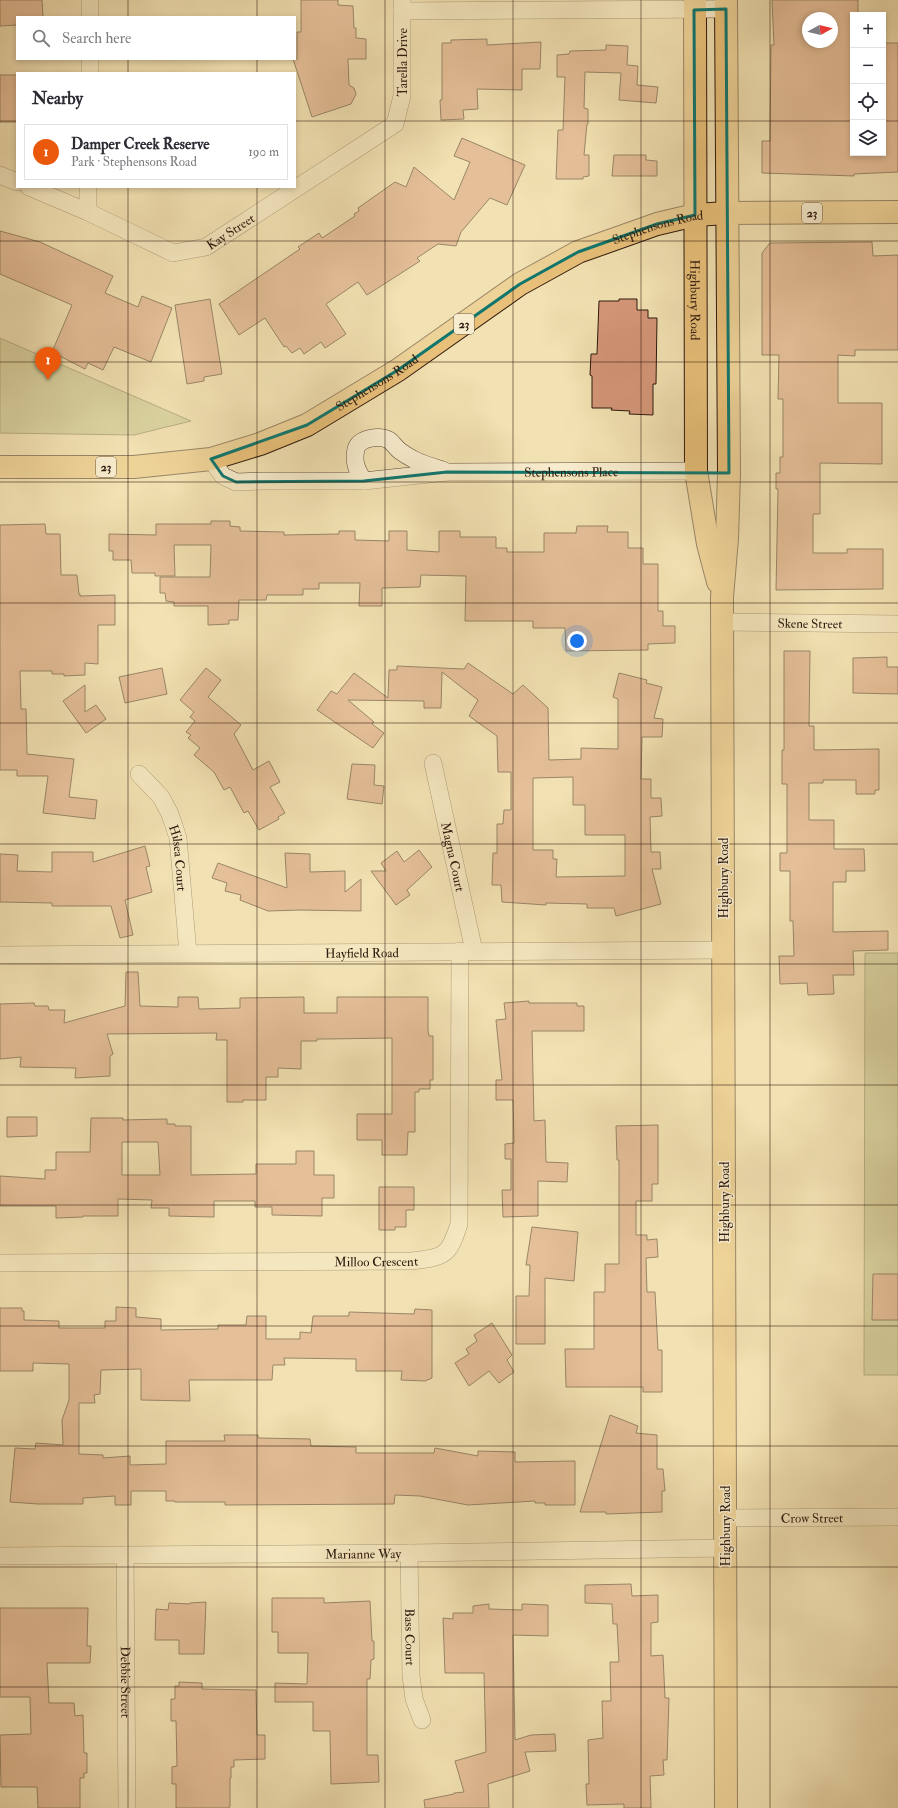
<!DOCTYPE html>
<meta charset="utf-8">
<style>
:root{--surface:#fff;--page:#f2f2f3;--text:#2b2b33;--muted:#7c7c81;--line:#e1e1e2;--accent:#ea580c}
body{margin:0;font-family:"IM FELL Double Pica",serif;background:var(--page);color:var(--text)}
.controls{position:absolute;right:12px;top:12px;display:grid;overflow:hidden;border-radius:0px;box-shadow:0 2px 6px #0003}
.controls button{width:36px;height:36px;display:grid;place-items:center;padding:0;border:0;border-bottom:1px solid var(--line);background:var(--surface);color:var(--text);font:20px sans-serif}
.compass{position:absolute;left:802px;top:12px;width:36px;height:36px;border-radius:50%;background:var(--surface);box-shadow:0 2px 6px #0003;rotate:82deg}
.you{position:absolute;left:577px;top:641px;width:14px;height:14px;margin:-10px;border:3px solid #fff;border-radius:50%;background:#1a73e8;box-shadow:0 0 0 6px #1a73e833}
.badge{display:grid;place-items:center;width:26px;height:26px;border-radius:50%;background:var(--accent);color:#fff;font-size:13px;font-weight:700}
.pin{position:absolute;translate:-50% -33px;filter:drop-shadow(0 1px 2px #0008)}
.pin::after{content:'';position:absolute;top:21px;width:14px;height:12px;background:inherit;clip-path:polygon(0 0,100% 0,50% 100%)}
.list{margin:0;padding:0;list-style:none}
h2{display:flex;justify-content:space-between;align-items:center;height:52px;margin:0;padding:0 16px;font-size:17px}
h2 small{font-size:13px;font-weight:400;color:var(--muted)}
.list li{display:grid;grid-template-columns:26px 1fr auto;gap:12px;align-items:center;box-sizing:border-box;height:56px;margin:0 8px 8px;padding:0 8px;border:1px solid var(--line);border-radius:0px}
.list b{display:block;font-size:15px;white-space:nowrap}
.list p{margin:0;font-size:13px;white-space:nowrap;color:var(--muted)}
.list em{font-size:13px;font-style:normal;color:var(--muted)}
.icon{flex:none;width:22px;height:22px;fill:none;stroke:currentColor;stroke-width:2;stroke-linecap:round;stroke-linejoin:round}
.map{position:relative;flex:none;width:898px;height:1808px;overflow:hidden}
.search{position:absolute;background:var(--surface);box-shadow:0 2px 6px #0003;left:16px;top:16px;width:280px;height:44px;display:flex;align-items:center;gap:10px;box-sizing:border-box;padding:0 14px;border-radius:0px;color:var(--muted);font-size:15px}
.panel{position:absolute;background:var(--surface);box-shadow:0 2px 6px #0003;left:16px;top:72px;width:280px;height:116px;border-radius:0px}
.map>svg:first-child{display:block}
</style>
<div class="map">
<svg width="898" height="1808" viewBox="0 0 898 1808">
<rect width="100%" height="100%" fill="#f2e1b2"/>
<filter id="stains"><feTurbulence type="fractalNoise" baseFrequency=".005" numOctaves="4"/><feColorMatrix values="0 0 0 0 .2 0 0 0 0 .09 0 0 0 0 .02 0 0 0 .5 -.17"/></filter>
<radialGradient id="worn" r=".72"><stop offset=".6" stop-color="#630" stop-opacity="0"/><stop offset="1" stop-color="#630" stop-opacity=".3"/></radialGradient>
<g fill="#bdc28a" stroke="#756d4c">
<polygon points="0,338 191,421 134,435 0,433"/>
<polygon points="865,953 898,953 898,1375 864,1375"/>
</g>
<g fill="#d49678" stroke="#2d180d" fill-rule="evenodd">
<polygon points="0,0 42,0 43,17 17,17 17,25 0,26"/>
<polygon points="301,0 338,0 338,5 353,6 354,28 356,28 356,38 366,39 366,59 348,59 349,85 354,88 356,94 351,104 312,117 293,59 297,59 297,32 301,32"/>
<path d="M772 0H858V15H853V153H883V43H898V172L854 174V176L762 173V141H770L771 45H774ZM808 18H832V42H808Z"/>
<polygon points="487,39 487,45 541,42 540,69 522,69 522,90 477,89 478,109 463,110 464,119 441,120 440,100 442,100 442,43 451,43 451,40"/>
<polygon points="606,45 628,46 627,65 638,66 637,85 658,87 656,103 619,100 621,73 585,72 584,108 588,109 588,124 587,124 584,155 589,155 589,176 583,177 583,179 556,179 558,130 563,130 565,77 557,77 557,55 569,54 570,51 606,50"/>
<rect x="0" y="75" width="17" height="47"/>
<polygon points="462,138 525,165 507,205 490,198 461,232 456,246 438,244 417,258 420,261 367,295 358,282 326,304 346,334 325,348 321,342 304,354 300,348 292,353 286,346 284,347 265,318 239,335 219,304 300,249 298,247 319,233 322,238 355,216 354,214 359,211 358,208 395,182 406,187 414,167 454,200 470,162 454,156"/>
<polygon points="614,155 646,155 646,160 657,161 657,176 612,176"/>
<polygon points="0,231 40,242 113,276 105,293 138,307 142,296 172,308 151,362 114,347 103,370 88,363 85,369 52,352 72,305 0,274"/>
<polygon points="872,242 873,256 898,255 898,350 855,350 855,356 838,355 838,403 882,403 882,464 820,463 820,514 813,514 813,553 847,553 847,549 883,549 883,589 776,590 778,489 776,489 776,473 780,473 780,457 783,457 783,399 778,399 779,355 762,355 762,253 770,243"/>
<polygon points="210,299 222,374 204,377 204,381 187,384 175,305"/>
<polygon points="619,299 637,299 637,310 648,310 648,318 657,318 656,384 653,384 653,415 629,414 630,411 611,410 612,408 592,408 592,376 590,375 591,354 597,354 599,301 619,301"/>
<polygon points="211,521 230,521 230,526 240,527 240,531 284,532 284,535 339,534 339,531 355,531 355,540 389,541 389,531 407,531 407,550 439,552 439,531 460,531 460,537 496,537 496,548 507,548 507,552 544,552 544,533 576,533 577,526 608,526 607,532 628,532 628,548 643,548 643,564 658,564 658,611 663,611 663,626 675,626 675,643 648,644 648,650 566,651 565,628 533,628 533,621 465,621 466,576 421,575 420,587 382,588 382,606 359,606 360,583 319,583 319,589 303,589 303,595 267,595 266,600 239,600 238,620 229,620 229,624 208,625 208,606 174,606 174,602 166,601 165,593 160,593 160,577 210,577 211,545 174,545 175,576 155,576 155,573 132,573 131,560 113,560 113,551 109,551 109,534 156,535 156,524 211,524"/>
<polygon points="45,524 46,534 60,534 61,575 77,575 79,594 80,594 80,596 115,595 115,625 98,625 98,664 85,663 85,675 64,676 64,674 52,674 52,671 20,671 21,709 26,709 27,754 74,759 69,797 97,800 95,819 43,813 48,776 17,776 17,770 0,770 0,525"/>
<polygon points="784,651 810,651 809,726 814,726 814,750 879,749 879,790 875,790 875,794 856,794 856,780 823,780 823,783 809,783 809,820 834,820 834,849 864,849 865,871 846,871 846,882 833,882 833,932 888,931 888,950 853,951 854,975 833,975 834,994 808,995 807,983 780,984 779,956 794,956 793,921 790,921 790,871 780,871 780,853 787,853 787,784 782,784 782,750 784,750"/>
<polygon points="887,657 887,667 898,667 898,694 853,693 853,658"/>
<path d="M468 663 513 694 523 685 548 708 549 760 581 759V748L618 749V699L613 697 619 673 647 680 646 683 662 687 654 718 663 719 662 737H642L641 779H651V798H661L662 816 650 817 651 852H660L661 869H652L661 904 616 916 614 908H587V904L546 903V905L502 902 501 885H492L493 853H497V824H503L504 810H511V772H498L497 736 469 716 478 700 442 672 441 708H424V701L348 700 374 722 372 724 384 733 373 748 317 710 331 691 337 694 354 673 388 698 389 670H397V666L464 669ZM573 777V805H585V835H625V876L556 877 557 859H553V850H533V778Z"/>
<polygon points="162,668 167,694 125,703 119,677"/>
<polygon points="206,668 221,680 208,697 241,725 234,734 253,770 269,761 280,782 270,787 285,813 278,817 279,819 259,830 248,811 244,813 230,787 224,790 214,772 194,755 200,748 188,738 191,735 186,732 195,721 190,717 194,712 180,700"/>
<polygon points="85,685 85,712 96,705 106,719 86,733 63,701"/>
<polygon points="352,764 375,765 374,785 384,786 382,804 347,799"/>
<polygon points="145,846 150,866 146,867 152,892 125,900 133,935 120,938 111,906 52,906 52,903 0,902 0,854 18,855 17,871 52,872 52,852 93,852 93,862"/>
<polygon points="419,850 432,867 407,890 410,895 396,905 371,871 386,871 381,863 397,851 404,862"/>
<polygon points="285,853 310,854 310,872 345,871 345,892 361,879 361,911 300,910 268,911 240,900 241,895 225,891 227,883 212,878 218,863 287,888"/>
<polygon points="126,972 138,972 140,1006 178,1007 178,997 198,997 199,1009 240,1008 240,998 304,997 304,1013 337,1013 337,997 428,997 428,1030 429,1036 433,1036 433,1080 430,1080 430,1089 419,1089 419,1092 415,1092 415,1132 408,1132 407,1155 382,1155 382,1140 357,1140 357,1114 392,1114 392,1038 328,1039 317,1039 317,1041 301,1041 301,1069 278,1068 278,1077 266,1077 266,1100 243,1100 243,1102 227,1102 227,1040 216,1040 217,1033 107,1034 113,1054 110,1056 110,1076 75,1078 76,1068 20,1067 21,1057 0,1059 0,1004 34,1003 35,1006 48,1006 49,1010 65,1010 64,1023 125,1006"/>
<polygon points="529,1001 529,1003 577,1003 577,1006 584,1006 584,1031 532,1031 534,1121 545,1120 546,1162 568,1163 567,1182 538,1181 538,1216 503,1217 502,1190 511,1190 511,1159 505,1159 505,1144 514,1143 513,1100 496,1100 496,1080 502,1080 496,1020 506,1019 504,1003"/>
<polygon points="7,1117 37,1117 37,1136 7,1137"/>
<path d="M91 1118H123V1120L167 1119V1124H175V1126H191V1175L256 1174V1164H296V1151H314V1175H334V1198H322V1216L272 1215V1207H255V1201H214V1217L169 1216V1208H151L152 1200 118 1199V1216H83V1217L56 1218V1206H0V1176L45 1179V1170H56V1152H90ZM122 1142H158L160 1175H122Z"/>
<polygon points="658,1125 658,1184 652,1184 652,1201 636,1201 636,1235 647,1235 647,1240 657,1239 658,1257 646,1258 647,1292 655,1292 658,1350 662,1350 662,1392 643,1392 643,1387 566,1387 565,1349 594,1349 594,1292 605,1292 605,1264 619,1264 619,1160 617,1160 616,1126"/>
<polygon points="379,1187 414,1187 414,1210 406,1210 406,1227 395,1227 395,1230 379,1230"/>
<polygon points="532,1227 578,1232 574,1281 545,1278 545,1344 516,1344 516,1296 529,1296 530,1265 526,1265"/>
<polygon points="873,1274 898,1274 898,1320 872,1320"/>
<polygon points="116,1307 136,1308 136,1317 161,1319 161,1330 218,1329 218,1325 246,1325 247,1316 266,1316 266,1339 300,1339 300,1332 311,1333 313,1316 349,1316 349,1312 414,1314 415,1309 432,1310 432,1378 425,1381 401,1380 402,1371 356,1371 356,1359 284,1358 285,1365 273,1365 272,1380 189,1380 190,1401 141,1400 141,1369 101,1370 100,1394 94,1395 95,1403 79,1403 79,1454 103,1455 103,1458 130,1456 130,1465 166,1464 166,1441 225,1441 224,1435 258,1435 258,1438 310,1439 311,1446 356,1447 356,1453 434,1453 435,1448 478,1456 478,1451 515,1452 515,1462 575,1461 575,1505 545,1505 545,1503 535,1503 535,1501 468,1505 420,1496 395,1495 394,1504 225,1505 225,1502 175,1502 175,1501 166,1501 166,1491 131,1491 131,1505 115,1505 115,1496 83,1498 83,1504 38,1504 10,1502 15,1448 35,1449 36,1443 63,1445 62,1420 69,1400 69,1364 33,1363 33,1371 0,1371 0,1308 22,1308 22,1311 24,1311 24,1320 59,1321 59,1328 105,1328 105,1321 116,1321"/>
<polygon points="492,1323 512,1355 507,1360 514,1372 499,1383 489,1371 469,1386 455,1363 469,1354 466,1349 477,1341 474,1335"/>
<polygon points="610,1415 638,1426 636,1433 657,1435 657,1469 663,1469 665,1491 662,1491 662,1512 606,1514 606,1512 580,1512"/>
<polygon points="631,1584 632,1596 658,1595 658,1622 651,1623 651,1656 663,1655 665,1698 669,1698 667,1760 663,1760 664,1775 650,1776 651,1808 624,1808 624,1804 587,1805 586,1784 589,1784 588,1740 603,1738 602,1701 611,1701 610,1662 619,1662 617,1624 613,1624 612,1604 585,1603 585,1585"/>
<polygon points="272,1598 324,1598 324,1603 370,1601 372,1641 374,1641 374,1659 371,1660 370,1679 367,1679 367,1755 378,1755 379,1782 331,1784 330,1731 313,1731 313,1702 275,1702 275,1683 307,1684 308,1653 278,1653 278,1632 272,1632"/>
<polygon points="206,1602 204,1654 179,1654 179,1640 155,1640 156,1609 168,1610 169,1603 190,1604 190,1603"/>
<polygon points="489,1604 489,1609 522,1610 522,1604 548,1605 548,1636 513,1635 515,1740 531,1735 555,1734 556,1751 525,1752 530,1771 488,1784 489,1808 425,1808 424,1800 454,1794 454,1793 464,1792 455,1761 486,1752 484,1673 445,1673 443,1618 453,1619 453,1613 473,1613 473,1606"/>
<polygon points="0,1608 88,1608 87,1646 91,1646 90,1663 47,1663 49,1703 74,1703 75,1716 83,1715 84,1753 87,1753 87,1773 84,1773 84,1778 80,1778 80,1808 38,1808 37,1787 1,1787 0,1735 31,1734 30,1697 0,1697"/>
<polygon points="179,1682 202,1683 202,1689 256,1690 257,1735 265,1735 265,1759 234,1760 234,1767 231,1767 231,1778 230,1778 230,1806 229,1808 176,1808 176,1784 172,1784 172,1767 177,1766 176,1721 171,1721 171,1699 175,1699 175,1686 179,1686"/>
</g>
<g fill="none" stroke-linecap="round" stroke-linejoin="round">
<g stroke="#5e4a36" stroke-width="18">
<g id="minor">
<polyline points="402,11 726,9"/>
<polyline points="90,17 90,0"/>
<polyline points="90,73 90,59"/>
<polyline points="0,175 17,182"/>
<path id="s1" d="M29 187 88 212 173 253 206 247 395 124 402 96V0"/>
<polyline points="88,212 88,187"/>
<path id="s2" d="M211 459 223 476 236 482 262 481H364L447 472 696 471"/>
<path d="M364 481C357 471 353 462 356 449 359 438 379 435 389 440 393 443 396 448 400 451 404 454 409 457 413 459 422 464 433 467 443 470"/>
<path id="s3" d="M723 622 898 624"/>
<path id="s4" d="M433 763 474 951"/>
<path id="s5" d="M139 774 161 797 170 814 178 838 188 953"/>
<path id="s6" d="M0 955 723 950"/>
<path id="s7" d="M0 1263 412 1261C445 1257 449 1256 459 1224L460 951"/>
<path id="s8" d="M725 1518 898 1517"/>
<path id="s9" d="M409 1553 411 1676 414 1699 422 1720"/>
<path id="s10" d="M125 1555 127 1808"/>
<path id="s11" d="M0 1556 409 1553 725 1548"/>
</g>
</g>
<g stroke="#2d180d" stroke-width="24">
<g id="primary">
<path id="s12" d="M695 0 696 471 708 544 718 582"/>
<path id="s13" d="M0 467H134L211 459 260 444 307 425 398 370 520 284 578 252 657 224 695 215 727 213 898 212"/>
<polyline points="726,1808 722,597 727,539 729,473 726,0"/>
</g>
</g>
<use href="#minor" stroke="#f7eccd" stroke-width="17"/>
<use href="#primary" stroke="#e9c079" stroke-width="22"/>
</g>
<path d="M0 0H898V1808H0ZM726 9 729 473 447 472 364 481 236 482 223 476 211 459 307 425 398 370 520 284 578 252 657 224 695 215 694 10Z" fill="#f2e1b2" fill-opacity=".55" fill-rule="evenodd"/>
<path fill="none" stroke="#0f766e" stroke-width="3" stroke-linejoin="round" d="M726 9 729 473 447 472 364 481 236 482 223 476 211 459 307 425 398 370 520 284 578 252 657 224 695 215 694 10Z"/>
<path fill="none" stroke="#2d180d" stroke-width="1" stroke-opacity="0.55" d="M128 0V17M257 0V17M385 0V1808M513 0V1808M641 0V1808M770 0V1808M128 59V73M257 59V73M0 121H17M295 121H853M883 121H898M128 187V1808M257 187V1808M0 241H898M0 362H898M0 482H898M0 603H898M0 723H898M0 844H898M0 964H898M0 1085H898M0 1205H898M0 1326H898M0 1446H898M0 1567H898M0 1687H898"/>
<g text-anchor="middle" stroke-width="3" stroke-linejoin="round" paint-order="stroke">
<g fill="#f7eccd" stroke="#6a5847" stroke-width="1">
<rect x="802" y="203" width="20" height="20" rx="3"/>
<rect x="454" y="314" width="20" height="20" rx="3"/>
<rect x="96" y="457" width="20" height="20" rx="3"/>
</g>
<g font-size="12" font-weight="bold" fill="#2d180d">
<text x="812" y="217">23</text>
<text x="464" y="328">23</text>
<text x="106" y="471">23</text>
</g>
<g font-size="13" fill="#2d180d" stroke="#f7eccd">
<text dy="5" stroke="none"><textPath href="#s1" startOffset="480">Tarella Drive</textPath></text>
<text dy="5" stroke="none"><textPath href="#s13" startOffset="719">Stephensons Road</textPath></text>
<text dy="5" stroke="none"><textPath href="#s1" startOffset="221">Kay Street</textPath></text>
<text dy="5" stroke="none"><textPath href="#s12" startOffset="300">Highbury Road</textPath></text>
<text dy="5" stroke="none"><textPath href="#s13" startOffset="395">Stephensons Road</textPath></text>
<text dy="5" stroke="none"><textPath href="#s2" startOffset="371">Stephensons Place</textPath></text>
<text dy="5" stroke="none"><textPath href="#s3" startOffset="87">Skene Street</textPath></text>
<text dy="5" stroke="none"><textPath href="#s4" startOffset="96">Magna Court</textPath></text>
<text dy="5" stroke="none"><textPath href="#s5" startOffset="96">Hilsea Court</textPath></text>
<text transform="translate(723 878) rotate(-90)" y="5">Highbury Road</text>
<text dy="5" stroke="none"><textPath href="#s6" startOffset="362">Hayfield Road</textPath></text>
<text transform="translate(724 1202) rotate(-90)" y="5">Highbury Road</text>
<text dy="5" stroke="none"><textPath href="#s7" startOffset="376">Milloo Crescent</textPath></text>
<text dy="5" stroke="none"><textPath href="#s8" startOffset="87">Crow Street</textPath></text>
<text transform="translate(725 1526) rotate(-90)" y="5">Highbury Road</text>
<text dy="5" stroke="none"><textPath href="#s11" startOffset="363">Marianne Way</textPath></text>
<text dy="5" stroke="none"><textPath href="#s9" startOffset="84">Bass Court</textPath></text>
<text dy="5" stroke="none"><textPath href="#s10" startOffset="127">Debbie Street</textPath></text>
</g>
</g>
<rect width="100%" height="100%" filter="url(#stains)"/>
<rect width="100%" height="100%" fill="url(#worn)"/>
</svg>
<div class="controls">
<button>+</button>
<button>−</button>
<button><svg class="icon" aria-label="locate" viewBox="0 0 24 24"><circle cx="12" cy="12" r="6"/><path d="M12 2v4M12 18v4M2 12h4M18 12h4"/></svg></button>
<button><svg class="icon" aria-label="layers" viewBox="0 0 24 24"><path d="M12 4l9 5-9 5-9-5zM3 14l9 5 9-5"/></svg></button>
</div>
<svg class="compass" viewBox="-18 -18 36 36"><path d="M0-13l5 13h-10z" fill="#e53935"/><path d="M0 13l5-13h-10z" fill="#7c7c81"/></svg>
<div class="you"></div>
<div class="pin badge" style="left:48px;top:380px">1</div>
<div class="search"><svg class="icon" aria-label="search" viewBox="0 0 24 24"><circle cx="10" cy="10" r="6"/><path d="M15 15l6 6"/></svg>Search here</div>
<section class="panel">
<h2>Nearby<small></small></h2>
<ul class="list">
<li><span class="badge">1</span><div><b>Damper Creek Reserve</b><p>Park · Stephensons Road</p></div><em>190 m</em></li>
</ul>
</section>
</div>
